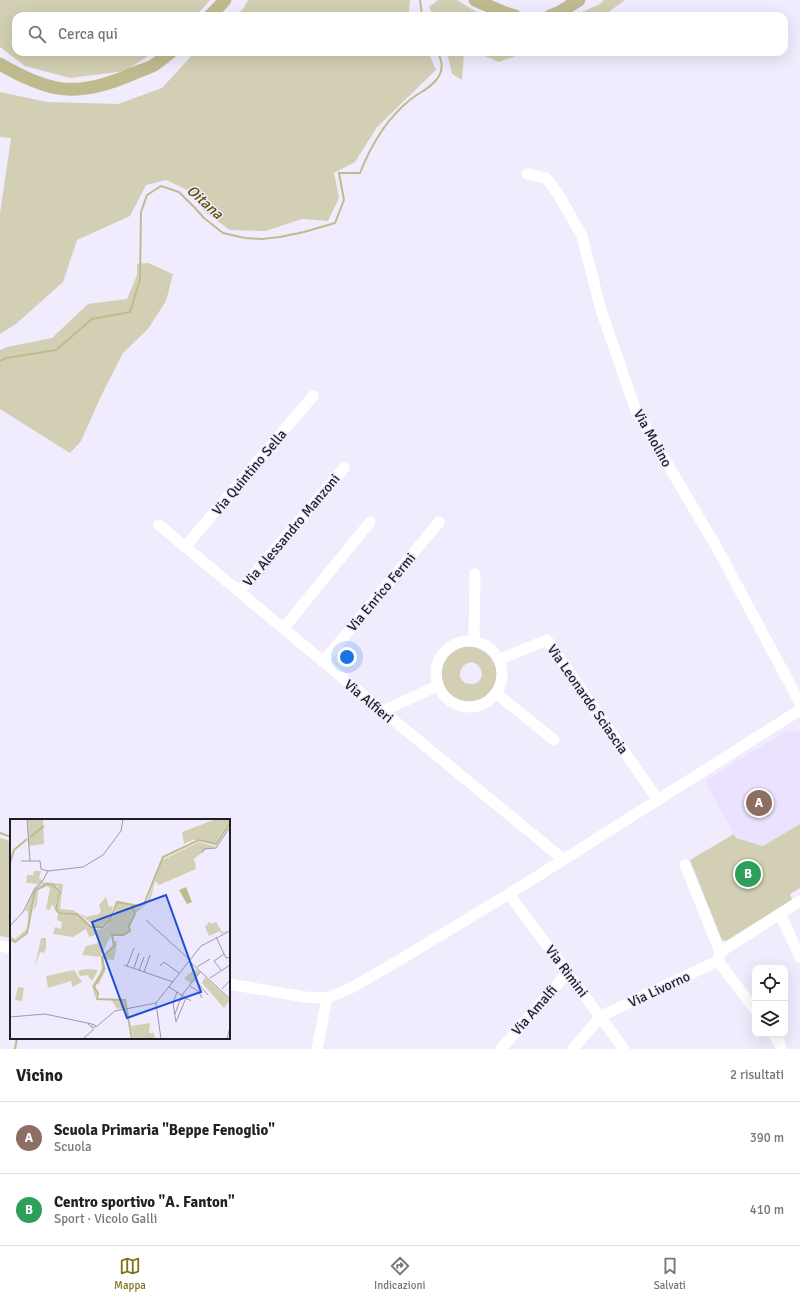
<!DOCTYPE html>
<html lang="it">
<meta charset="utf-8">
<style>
:root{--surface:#fff;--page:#f6f6f6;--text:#222;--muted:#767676;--line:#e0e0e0;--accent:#7d7315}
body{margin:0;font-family:Signika,sans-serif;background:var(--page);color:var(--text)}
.controls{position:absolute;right:12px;bottom:12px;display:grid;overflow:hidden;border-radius:8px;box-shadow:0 4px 16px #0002}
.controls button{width:36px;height:36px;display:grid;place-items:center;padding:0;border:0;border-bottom:1px solid var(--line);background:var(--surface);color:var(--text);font:20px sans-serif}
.you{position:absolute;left:347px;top:657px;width:14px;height:14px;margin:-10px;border:3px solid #fff;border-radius:50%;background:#1a73e8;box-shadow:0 0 0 6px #1a73e833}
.badge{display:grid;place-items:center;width:26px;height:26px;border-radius:50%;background:var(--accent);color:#fff;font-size:13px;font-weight:700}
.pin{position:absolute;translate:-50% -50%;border:2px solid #fff;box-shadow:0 1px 4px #0006}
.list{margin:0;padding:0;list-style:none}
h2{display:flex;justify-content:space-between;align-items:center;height:52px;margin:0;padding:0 16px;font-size:17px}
h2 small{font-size:13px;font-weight:400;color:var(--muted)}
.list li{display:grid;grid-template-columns:26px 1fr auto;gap:12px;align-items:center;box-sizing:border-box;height:72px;padding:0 16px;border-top:1px solid var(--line)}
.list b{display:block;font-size:15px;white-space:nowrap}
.list p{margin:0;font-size:13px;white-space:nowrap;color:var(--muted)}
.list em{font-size:13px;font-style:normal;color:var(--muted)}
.icon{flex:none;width:22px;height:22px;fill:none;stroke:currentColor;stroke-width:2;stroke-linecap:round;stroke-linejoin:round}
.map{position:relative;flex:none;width:800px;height:1049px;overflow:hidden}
.search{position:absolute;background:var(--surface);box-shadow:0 4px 16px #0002;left:12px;right:12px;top:12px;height:44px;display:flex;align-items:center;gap:10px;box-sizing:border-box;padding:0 14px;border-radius:12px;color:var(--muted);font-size:15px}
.sheet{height:196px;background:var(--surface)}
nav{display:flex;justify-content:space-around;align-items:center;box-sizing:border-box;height:56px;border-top:1px solid var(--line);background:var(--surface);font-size:11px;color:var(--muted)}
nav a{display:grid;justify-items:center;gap:2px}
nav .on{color:var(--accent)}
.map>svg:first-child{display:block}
</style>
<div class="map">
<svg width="800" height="1049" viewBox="0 0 800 1049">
<rect width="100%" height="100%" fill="#f1ecfd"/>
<polygon fill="#eae2fe" points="794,731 800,733 800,824 763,846 736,838 705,781 785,732"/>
<g fill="#d2cfb4" fill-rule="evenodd">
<polygon points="0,0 210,0 196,16 16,16 16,52 154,52 125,71 70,78 25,66 0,47"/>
<polygon points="248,0 410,0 409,11 412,16 235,16 243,9"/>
<polygon points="438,0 457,0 483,16 433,16 429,7"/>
<polygon points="604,0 625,0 603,16 573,16 600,4"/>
<polygon points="195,52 428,52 436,70 377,127 355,162 334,173 339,198 328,221 302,219 266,231 230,230 205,212 187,190 166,180 146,185 130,216 77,240 63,282 16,324 0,334 0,213 11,138 0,137 0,92 47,102 118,104 162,88"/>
<polygon points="447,52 464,52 462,80 452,74"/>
<polygon points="476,52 527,52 499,62"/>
<polygon points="148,263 173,274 166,301 148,329 123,353 102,394 81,441 70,453 0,409 0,350 7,347 52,338 88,304 127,299 137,275 137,264"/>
<path d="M469 646C491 648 506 672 491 691 486 697 480 700 473 701 436 705 429 651 469 646ZM471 662C487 665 484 686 470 684 456 683 457 665 471 662Z"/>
<polygon points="800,824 800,888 790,894 792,900 726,941 722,940 690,860 734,834 736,838 763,846"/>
<polygon points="0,838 11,841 11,938 0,936"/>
</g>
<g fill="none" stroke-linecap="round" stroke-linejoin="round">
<g stroke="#bfbb8f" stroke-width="2">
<polyline points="420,0 422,16"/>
<path d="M0 361 6 358 56 350 92 319 130 312 140 280 141 212 147 195 161 186 179 192 196 209 204 218 223 233 245 238 262 239 280 237 304 232 335 223 344 200 339 173H360C371 145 387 118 411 99 420 92 433 87 439 76 444 68 441 60 438 52"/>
<polyline points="0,833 11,837"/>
<polyline points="15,1049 17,1038"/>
</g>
<g stroke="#bfbb8f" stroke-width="13">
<polyline points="475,0 505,13 515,16"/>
<polyline points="210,16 225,0"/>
<polyline points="550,16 560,12 579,0"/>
<path d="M0 64C17 74 37 84 57 88 84 93 112 83 137 72 143 70 149 68 154 65 160 61 166 56 171 52"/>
</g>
<g stroke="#fff" stroke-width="11">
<polyline points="527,174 546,178 557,192 582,236 601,310 636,411 716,546 800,703"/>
<polyline points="159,525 391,718 563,859"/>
<polyline points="185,547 313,396"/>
<polyline points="239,592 344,468"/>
<polyline points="283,629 370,522"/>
<circle cx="469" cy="674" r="33"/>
<polyline points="474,641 475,574"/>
<polyline points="500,659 547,640 658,800"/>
<polyline points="323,662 439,522"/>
<polyline points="496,693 554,740"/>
<polyline points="383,711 437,686"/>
<polyline points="685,865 720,952"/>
<polyline points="509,894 624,1049"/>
<polyline points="780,914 800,957"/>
<polyline points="0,946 11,948"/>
<polyline points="718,961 720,952 800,901"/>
<polyline points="718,961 755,1010"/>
<polyline points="229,984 305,997 327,998 349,989 386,968 509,894 800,710"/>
<polyline points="773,1034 780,1044 781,1049"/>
<polyline points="317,1049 327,998"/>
<polyline points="501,1049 568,972"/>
<polyline points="573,1049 601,1016 718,961"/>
</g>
</g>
<g text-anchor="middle" stroke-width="3" stroke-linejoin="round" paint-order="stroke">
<g font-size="14" fill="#1f1c25" stroke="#f1ecfd">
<text transform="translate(653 438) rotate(61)" y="5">Via Molino</text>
<text transform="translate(249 472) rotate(-50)" y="5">Via Quintino Sella</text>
<text transform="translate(291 530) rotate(-50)" y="5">Via Alessandro Manzoni</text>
<text transform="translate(381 592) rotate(-50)" y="5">Via Enrico Fermi</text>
<text transform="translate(588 699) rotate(55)" y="5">Via Leonardo Sciascia</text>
<text transform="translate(369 701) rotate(40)" y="5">Via Alfieri</text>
<text transform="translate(567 971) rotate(53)" y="5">Via Rimini</text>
<text transform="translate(659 989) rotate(-25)" y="5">Via Livorno</text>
<text transform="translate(534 1010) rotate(-49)" y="5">Via Amalfi</text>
</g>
<g font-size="15" font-style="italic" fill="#595104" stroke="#f1ecfd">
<text transform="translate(205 202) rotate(42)" y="5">Oitana</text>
</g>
</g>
<g transform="translate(10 819)">
<rect width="220" height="220" fill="#f1ecfd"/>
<path d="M18 0H33L34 25 19 27ZM206 0H220V2L205 24 183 21 174 25 172 13ZM189 23 207 28 196 30 184 40 186 50 149 66 145 62 140 82 126 94 122 89 132 88 137 83 152 41ZM24 52H31L29 59 33 62 29 65 16 64 17 56H23ZM34 63 53 65 50 90 62 91 76 98 89 95 91 92 89 86 96 78 99 88 103 87 100 100 96 105 86 108 68 94 50 93 47 91 51 76 47 67 32 66 24 74 17 113 4 122 0 117 5 120 18 109V92H15L25 69ZM37 66H43L49 74 45 88 47 94 42 85 40 91 36 90 40 69 37 67 28 71 27 85 23 93 26 73 31 68ZM109 83 119 86 125 95 119 107 120 112 111 116 102 115 90 138 72 136 76 127 89 124 87 115 79 118 76 110 63 118 43 115 45 108 51 110 52 103 47 101 48 95H66L85 111 96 108 105 95 106 85ZM200 102 201 105 206 103 212 113 220 111 211 115 210 112 199 117 195 108ZM31 119H36V129L34 134 30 133 25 148ZM103 122H107V125L104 141 92 140 96 150 89 165H84L88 174 85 178 82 166 92 153 91 139 104 126ZM79 150 88 151 82 162 77 156 70 157 68 153 70 151ZM185 150 190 153 181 165 174 159ZM64 151 72 163 62 168 61 162 38 169 36 157ZM195 158 220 181 214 189 192 164ZM8 168 14 169 12 182 5 181ZM101 180H114L116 189 107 190ZM140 204 139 214H144L145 220H124L121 207Z" fill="#d2cfb4"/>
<path d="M176 68 182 83 177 85 169 71Z" fill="#bfbb8f"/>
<path fill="none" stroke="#bfbb8f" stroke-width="2" d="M20 18 34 7M0 44 4 31 17 20M121 86 125 95 119 107 120 112 113 116H102L104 127 92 138 94 149 84 168 88 174 87 180 115 181 122 220M0 120 5 123 17 114 25 72 37 65 43 66 50 73 46 90 49 94 67 95 81 108H93L100 101 107 83 129 87 134 85 153 38 189 21 206 25 220 4"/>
<path fill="none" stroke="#9d99a7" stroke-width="1" d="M17 0 20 42M192 34 194 30 206 29 220 8M11 42H30L31 50 38 52 73 48 93 36 111 12 113 0M136 101 180 141M0 107 13 93 25 69 32 63 38 52M206 118 216 139 220 138M179 142 220 180M114 146 163 163M117 147 124 129M150 147 154 143 169 154M187 148 200 140M124 149 129 134M129 151 134 138M211 151 204 142 214 135M134 153 140 136M200 159 220 146M185 161 198 176M180 167 189 173 192 179M159 168 181 182M212 170 220 161M167 173 163 184 166 203 176 179M146 184 151 220M165 195 172 176 191 152M0 198 35 195 82 205M78 205 83 209 86 207 83 205 81 208M86 208 105 192 146 184 191 127 220 112M73 220 84 210M217 220 220 208"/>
<path fill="#1d4ed8" fill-opacity="0.15" stroke="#1d4ed8" stroke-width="2" d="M156 76 191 173 117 199 82 103Z"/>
<rect width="220" height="220" fill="none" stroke="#1f1c25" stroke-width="2"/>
</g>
</svg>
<div class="controls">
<button><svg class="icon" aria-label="locate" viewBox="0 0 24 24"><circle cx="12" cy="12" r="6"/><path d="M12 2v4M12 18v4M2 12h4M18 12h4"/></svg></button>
<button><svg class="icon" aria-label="layers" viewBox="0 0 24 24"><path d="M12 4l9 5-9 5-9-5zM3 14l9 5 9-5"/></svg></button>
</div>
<div class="you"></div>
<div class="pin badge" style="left:759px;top:803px;background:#8d6e63">A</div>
<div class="pin badge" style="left:748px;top:874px;background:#2e9e5b">B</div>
<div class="search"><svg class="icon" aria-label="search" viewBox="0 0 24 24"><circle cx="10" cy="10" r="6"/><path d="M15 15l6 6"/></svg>Cerca qui</div>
</div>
<section class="sheet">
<h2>Vicino<small>2 risultati</small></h2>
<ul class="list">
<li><span class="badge" style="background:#8d6e63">A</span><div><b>Scuola Primaria &quot;Beppe Fenoglio&quot;</b><p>Scuola</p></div><em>390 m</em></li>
<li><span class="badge" style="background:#2e9e5b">B</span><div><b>Centro sportivo &quot;A. Fanton&quot;</b><p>Sport · Vicolo Galli</p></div><em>410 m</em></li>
</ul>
</section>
<nav>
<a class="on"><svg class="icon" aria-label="map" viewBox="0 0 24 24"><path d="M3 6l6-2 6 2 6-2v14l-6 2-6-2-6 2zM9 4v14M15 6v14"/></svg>Mappa</a>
<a><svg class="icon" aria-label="directions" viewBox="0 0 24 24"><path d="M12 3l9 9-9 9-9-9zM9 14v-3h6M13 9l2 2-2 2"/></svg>Indicazioni</a>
<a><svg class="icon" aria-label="saved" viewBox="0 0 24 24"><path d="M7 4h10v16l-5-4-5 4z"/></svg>Salvati</a>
</nav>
